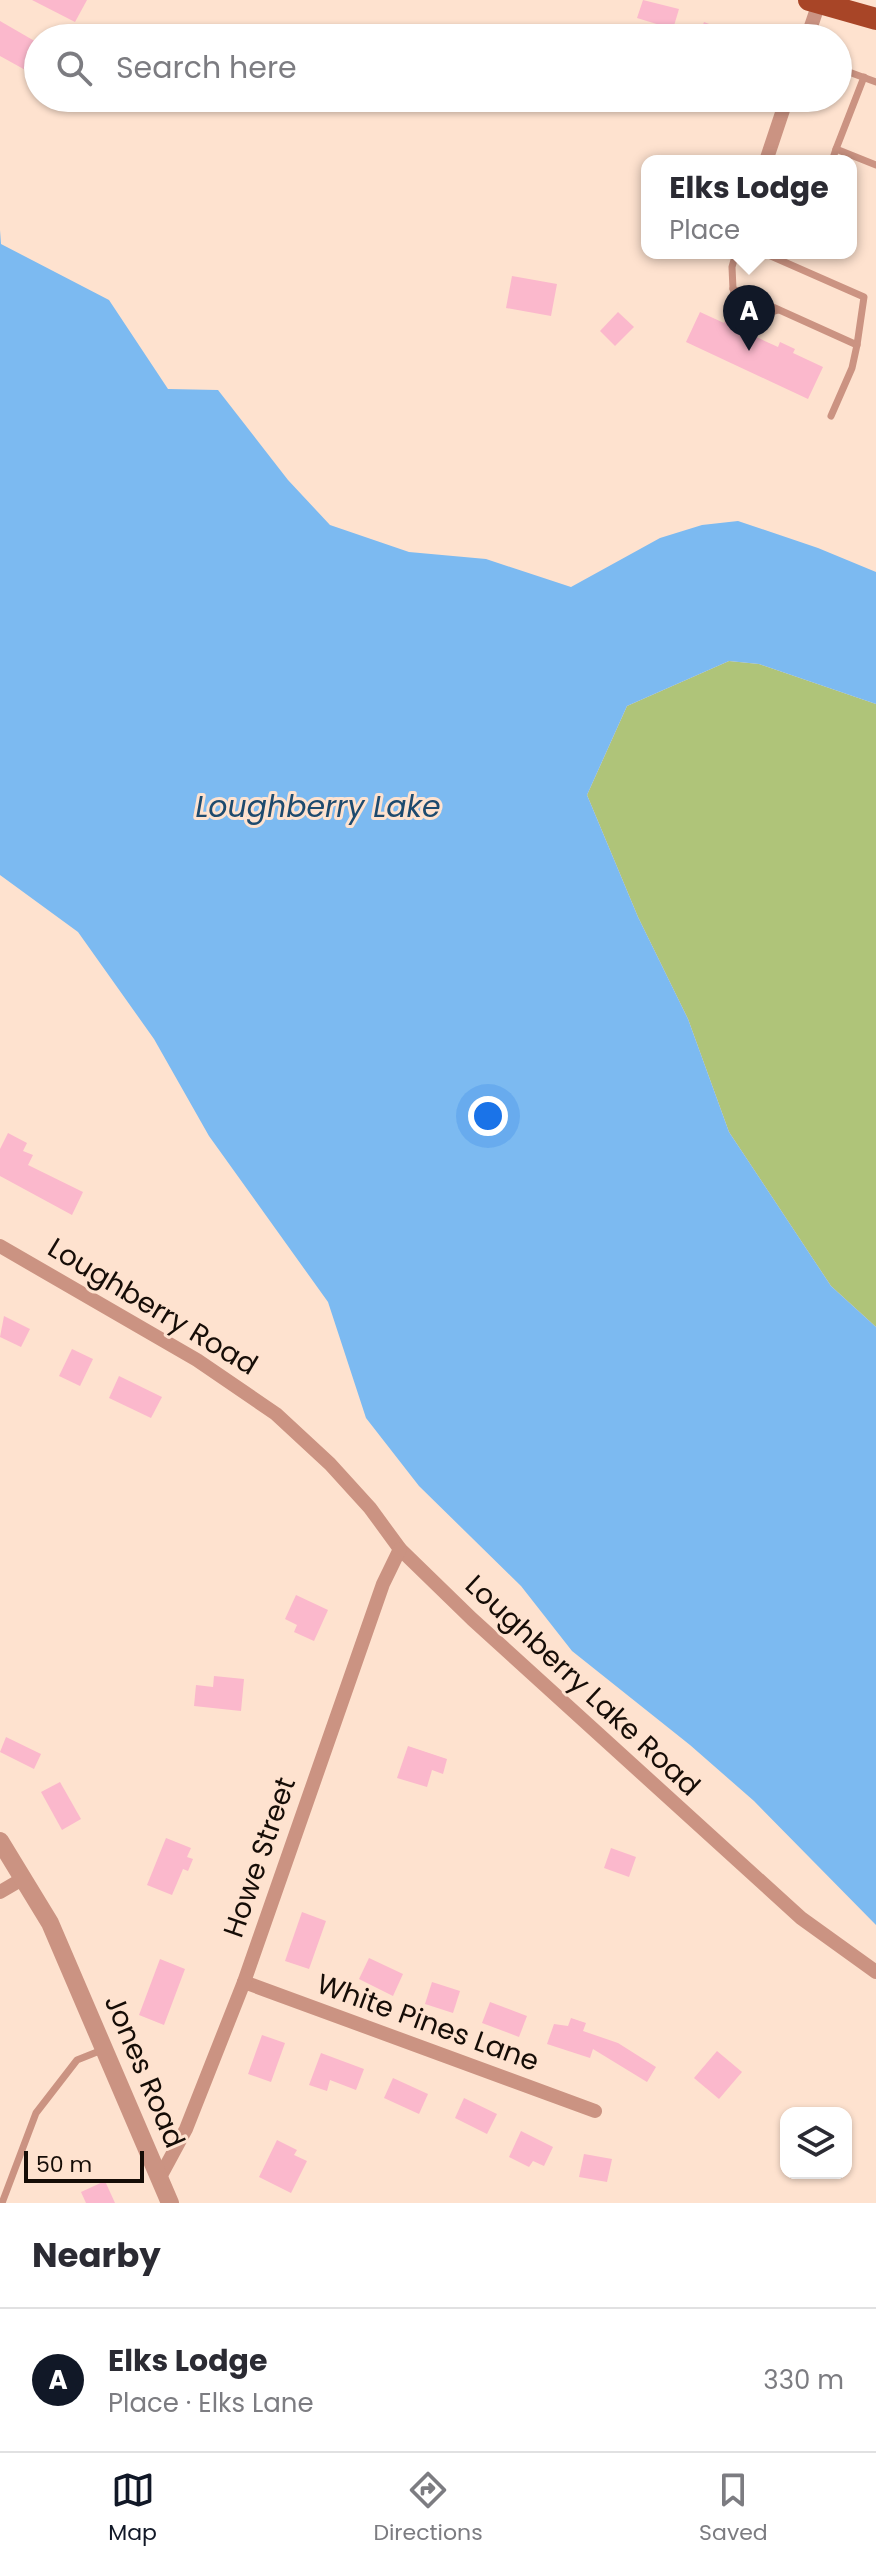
<!DOCTYPE html>
<meta charset="utf-8">
<style>
:root{--surface:#fff;--page:#f7f7f7;--text:#2b2b33;--muted:#7c7c81;--line:#e1e1e2;--accent:#111827}
body{margin:0;font-family:Poppins,sans-serif;background:var(--page);color:var(--text)}
.controls{position:absolute;right:24px;bottom:24px;display:grid;overflow:hidden;border-radius:16px;box-shadow:0 2px 6px #0004}
.controls button{width:72px;height:72px;display:grid;place-items:center;padding:0;border:0;border-bottom:2px solid var(--line);background:var(--surface);color:var(--text);font:40px sans-serif}
.scale{position:absolute;left:24px;bottom:20px;width:120px;box-sizing:border-box;padding-left:8px;border:4px solid #160d07;border-top:0;font-size:22px;line-height:28px;white-space:nowrap;color:#160d07;-webkit-text-stroke:6px #fee2cf;paint-order:stroke}
.you{position:absolute;left:488px;top:1116px;width:28px;height:28px;margin:-20px;border:6px solid #fff;border-radius:50%;background:#1a73e8;box-shadow:0 0 0 12px #1a73e833}
.badge{display:grid;place-items:center;width:52px;height:52px;border-radius:50%;background:var(--accent);color:#fff;font-size:26px;font-weight:700}
.pin{position:absolute;translate:-50% -66px;filter:drop-shadow(0 2px 4px #0008)}
.pin::after{content:'';position:absolute;top:42px;width:28px;height:24px;background:inherit;clip-path:polygon(0 0,100% 0,50% 100%)}
.popup{position:absolute;left:641px;top:155px;width:216px;height:104px;box-sizing:border-box;display:grid;place-content:center;border-radius:16px;background:var(--surface);filter:drop-shadow(0 2px 6px #0005);font-size:26px;white-space:nowrap;color:var(--muted)}
.popup b{font-size:30px;color:var(--text)}
.popup::after{content:'';position:absolute;left:50%;top:100%;margin-left:-16px;border:16px solid transparent;border-top-color:var(--surface)}
.list{margin:0;padding:0;list-style:none}
h2{display:flex;justify-content:space-between;align-items:center;height:104px;margin:0;padding:0 32px;font-size:34px}
h2 small{font-size:26px;font-weight:400;color:var(--muted)}
.list li{display:grid;grid-template-columns:52px 1fr auto;gap:24px;align-items:center;box-sizing:border-box;height:144px;padding:0 32px;border-top:2px solid var(--line)}
.list b{display:block;font-size:30px;white-space:nowrap}
.list p{margin:0;font-size:26px;white-space:nowrap;color:var(--muted)}
.list em{font-size:26px;font-style:normal;color:var(--muted)}
.icon{flex:none;width:44px;height:44px;fill:none;stroke:currentColor;stroke-width:2;stroke-linecap:round;stroke-linejoin:round}
.map{position:relative;flex:none;width:876px;height:2203px;overflow:hidden}
.search{position:absolute;background:var(--surface);box-shadow:0 2px 6px #0004;left:24px;right:24px;top:24px;height:88px;display:flex;align-items:center;gap:20px;box-sizing:border-box;padding:0 28px;border-radius:44px;color:var(--muted);font-size:30px}
.sheet{height:248px;background:var(--surface)}
nav{display:flex;justify-content:space-around;align-items:center;box-sizing:border-box;height:112px;border-top:2px solid var(--line);background:var(--surface);font-size:22px;color:var(--muted)}
nav a{display:grid;justify-items:center;gap:4px}
nav .on{color:var(--accent)}
.map>svg:first-child{display:block}
</style>
<div class="map">
<svg width="876" height="2203" viewBox="0 0 876 2203">
<rect width="100%" height="100%" fill="#fee2cf"/>
<polygon fill="#afc479" points="729,661 759,664 876,704 876,1327 831,1286 729,1132 688,1019 638,917 587,795 627,706"/>
<polygon fill="#7cbaf1" points="0,230 1,244 109,300 168,389 218,390 288,480 330,525 409,552 486,559 571,587 660,538 702,525 738,521 818,548 876,572 876,704 759,664 729,661 627,706 587,795 638,917 688,1019 729,1132 831,1286 876,1327 876,1925 754,1801 690,1745 572,1651 521,1586 419,1486 366,1418 328,1302 209,1136 154,1039 78,932 0,875"/>
<g fill="#fbb8cc">
<polygon points="32,0 87,0 75,22"/>
<polygon points="643,0 679,9 673,29 637,18"/>
<polygon points="0,21 38,43 38,77 0,56"/>
<polygon points="704,22 742,37 742,38 698,38"/>
<polygon points="512,276 557,284 551,316 506,308"/>
<polygon points="745,301 757,307 748,313 750,321 759,325 754,336 778,347 780,342 795,349 793,353 823,367 808,399 686,342 700,312 724,323 729,312 736,315 744,312"/>
<polygon points="618,312 634,327 615,346 600,331"/>
<polygon points="8,1133 27,1143 23,1151 33,1155 28,1165 83,1192 72,1215 0,1176 0,1149"/>
<polygon points="4,1316 30,1329 21,1347 0,1337"/>
<polygon points="72,1349 93,1359 80,1386 59,1376"/>
<polygon points="119,1376 162,1397 151,1418 109,1398"/>
<polygon points="296,1595 328,1610 314,1641 294,1632 297,1625 285,1619"/>
<polygon points="214,1676 244,1679 241,1711 194,1706 196,1685 213,1687"/>
<polygon points="6,1737 41,1754 34,1769 0,1752"/>
<polygon points="408,1746 447,1759 443,1774 432,1770 427,1787 397,1778"/>
<polygon points="60,1782 81,1819 62,1830 41,1792"/>
<polygon points="166,1838 191,1848 187,1857 193,1859 188,1871 183,1869 172,1895 147,1885"/>
<polygon points="611,1848 636,1857 629,1877 604,1868"/>
<polygon points="302,1912 326,1921 309,1969 285,1961"/>
<polygon points="369,1958 403,1974 393,1996 359,1979"/>
<polygon points="160,1959 185,1969 164,2025 139,2015"/>
<polygon points="432,1982 460,1991 453,2013 425,2004"/>
<polygon points="490,2002 527,2016 519,2037 482,2023"/>
<polygon points="571,2018 586,2023 583,2031 618,2043 656,2067 647,2082 593,2049 590,2058 547,2044 554,2024 568,2026"/>
<polygon points="262,2035 285,2043 271,2082 248,2074"/>
<polygon points="717,2051 742,2072 719,2099 694,2078"/>
<polygon points="321,2053 364,2069 356,2090 330,2080 327,2091 309,2085"/>
<polygon points="393,2078 428,2094 419,2114 384,2098"/>
<polygon points="464,2098 497,2114 487,2134 455,2118"/>
<polygon points="521,2131 553,2147 544,2166 533,2161 529,2167 509,2157"/>
<polygon points="277,2140 297,2150 294,2155 307,2161 291,2193 259,2177"/>
<polygon points="584,2154 612,2159 607,2182 579,2177"/>
<polygon points="105,2181 115,2203 86,2203 81,2192"/>
</g>
<g fill="none" stroke-linecap="round" stroke-linejoin="round">
<g stroke="#cb9382" stroke-width="7">
<polyline points="838,68 876,82"/>
<polyline points="836,149 864,77"/>
<polyline points="832,161 836,149 876,165"/>
<polyline points="736,253 732,267 733,289 857,345 864,297 764,253"/>
<polyline points="733,289 740,307"/>
<polyline points="754,314 760,316 778,310"/>
<polyline points="831,416 852,368 857,345"/>
<polyline points="2,2203 36,2113 77,2060 102,2050"/>
</g>
<g stroke="#cb9382" stroke-width="14">
<polyline points="807,38 819,3"/>
<polyline points="766,161 787,98"/>
<polyline points="0,1246 197,1360 276,1414 330,1464 370,1508 400,1549 472,1619 801,1918 876,1972"/>
<polyline points="0,1892 24,1878"/>
<polyline points="244,1982 595,2111"/>
<polyline points="159,2179 186,2129 244,1982 383,1584 400,1549"/>
</g>
<polyline stroke="#cb9382" stroke-width="18" points="0,1841 50,1923 170,2203"/>
<polyline stroke="#a84527" stroke-width="22" points="809,0 876,19"/>
</g>
<g text-anchor="middle" stroke-width="6" stroke-linejoin="round" paint-order="stroke">
<g font-size="28" fill="#160d07" stroke="#fee2cf">
<text transform="translate(153 1306) rotate(31)" y="10">Loughberry Road</text>
<text transform="translate(583 1685) rotate(43)" y="10">Loughberry Lake Road</text>
<text transform="translate(259 1857) rotate(-71)" y="10">Howe Street</text>
<text transform="translate(428 2022) rotate(20)" y="10">White Pines Lane</text>
<text transform="translate(145 2071) rotate(67)" y="10">Jones Road</text>
</g>
<g font-size="30" font-style="italic" fill="#1d4a6e" stroke="#fee2cf">
<text x="318" y="817">Loughberry Lake</text>
</g>
</g>
</svg>
<div class="controls">
<button><svg class="icon" aria-label="layers" viewBox="0 0 24 24"><path d="M12 4l9 5-9 5-9-5zM3 14l9 5 9-5"/></svg></button>
</div>
<div class="scale">50 m</div>
<div class="you"></div>
<div class="pin badge" style="left:749px;top:351px">A</div>
<div class="popup"><b>Elks Lodge</b>Place</div>
<div class="search"><svg class="icon" aria-label="search" viewBox="0 0 24 24"><circle cx="10" cy="10" r="6"/><path d="M15 15l6 6"/></svg>Search here</div>
</div>
<section class="sheet">
<h2>Nearby<small></small></h2>
<ul class="list">
<li><span class="badge">A</span><div><b>Elks Lodge</b><p>Place · Elks Lane</p></div><em>330 m</em></li>
</ul>
</section>
<nav>
<a class="on"><svg class="icon" aria-label="map" viewBox="0 0 24 24"><path d="M3 6l6-2 6 2 6-2v14l-6 2-6-2-6 2zM9 4v14M15 6v14"/></svg>Map</a>
<a><svg class="icon" aria-label="directions" viewBox="0 0 24 24"><path d="M12 3l9 9-9 9-9-9zM9 14v-3h6M13 9l2 2-2 2"/></svg>Directions</a>
<a><svg class="icon" aria-label="saved" viewBox="0 0 24 24"><path d="M7 4h10v16l-5-4-5 4z"/></svg>Saved</a>
</nav>
